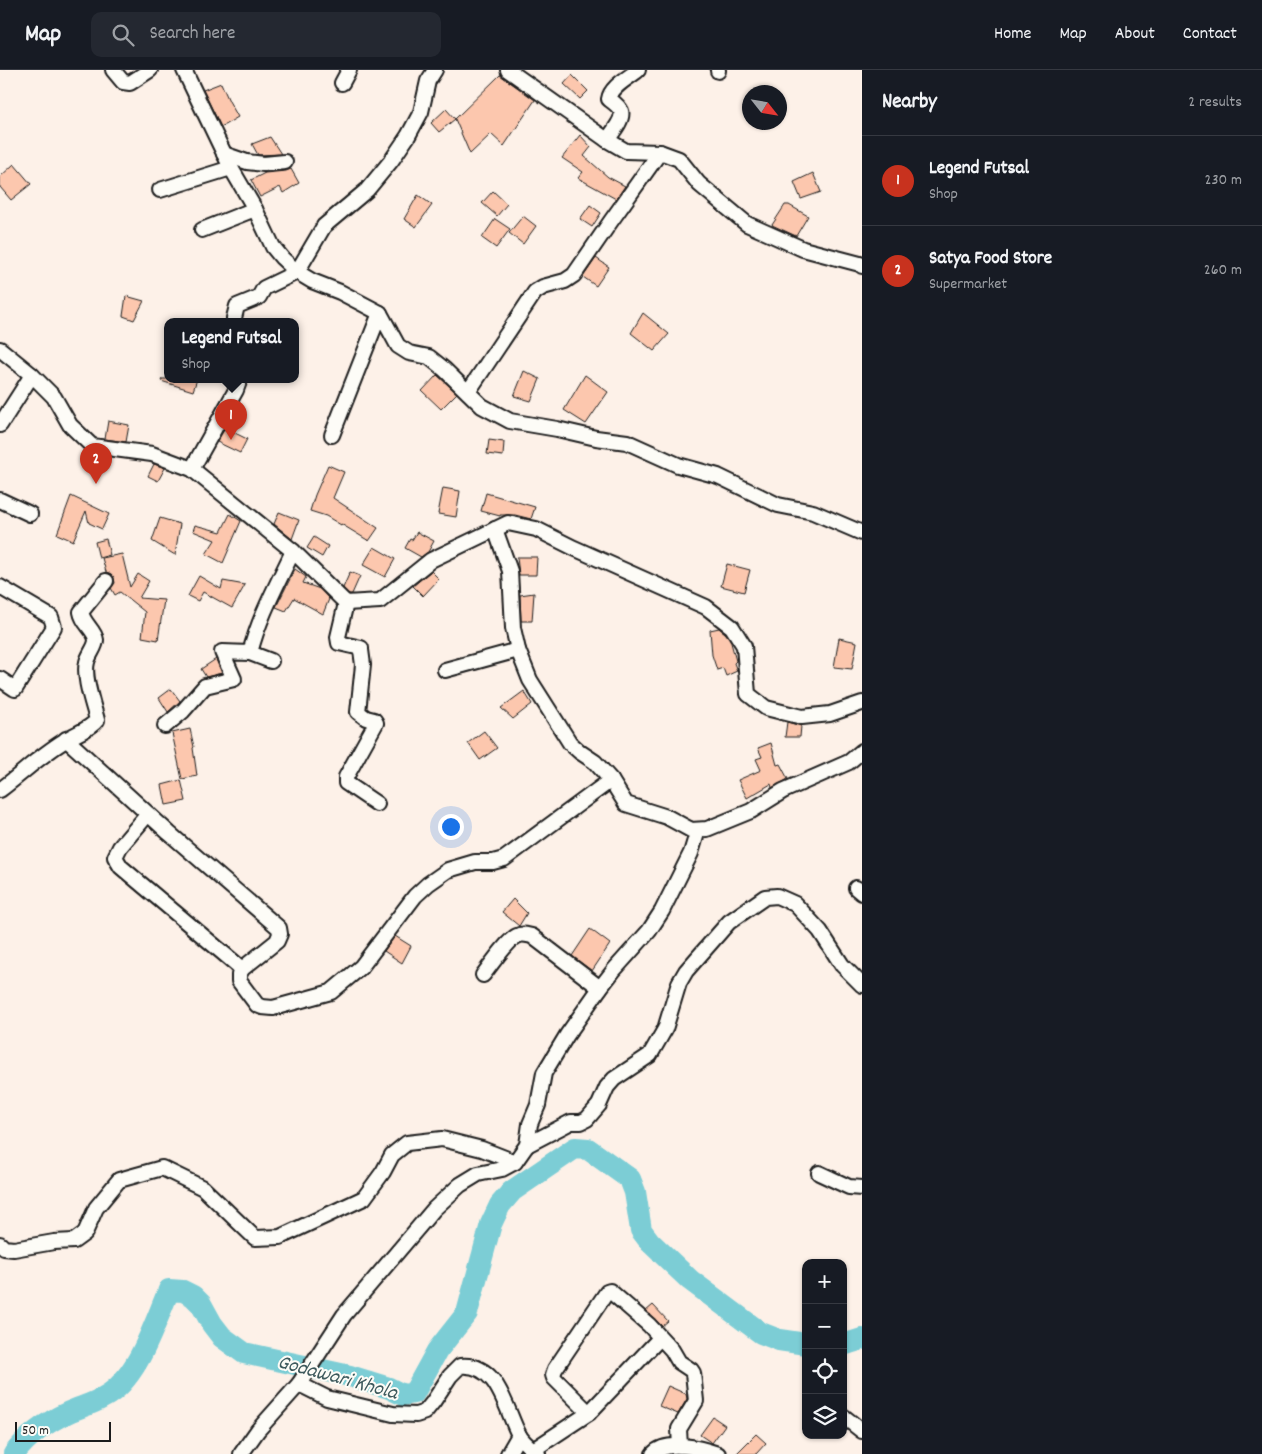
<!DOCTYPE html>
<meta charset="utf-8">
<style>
:root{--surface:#171b24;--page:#242831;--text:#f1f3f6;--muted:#9ea1a6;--line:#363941;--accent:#c8321e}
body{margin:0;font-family:Dekko,sans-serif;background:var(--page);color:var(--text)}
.controls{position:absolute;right:15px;bottom:15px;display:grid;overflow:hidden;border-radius:10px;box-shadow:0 1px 4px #0004}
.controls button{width:45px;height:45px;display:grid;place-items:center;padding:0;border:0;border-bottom:1px solid var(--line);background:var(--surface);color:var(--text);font:25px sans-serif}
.compass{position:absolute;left:742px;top:15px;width:45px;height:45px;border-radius:50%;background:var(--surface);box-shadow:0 1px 4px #0004;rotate:121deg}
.scale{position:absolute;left:15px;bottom:12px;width:96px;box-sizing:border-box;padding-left:5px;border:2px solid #1c1c1c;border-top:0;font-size:14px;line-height:18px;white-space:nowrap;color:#1c1c1c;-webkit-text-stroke:4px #fdfcf7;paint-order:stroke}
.you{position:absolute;left:450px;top:756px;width:18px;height:18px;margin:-12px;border:4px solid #fff;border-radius:50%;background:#1a73e8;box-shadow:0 0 0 8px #1a73e833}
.badge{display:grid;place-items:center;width:32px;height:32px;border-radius:50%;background:var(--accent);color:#fff;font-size:16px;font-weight:700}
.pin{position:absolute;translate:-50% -41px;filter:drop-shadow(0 1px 2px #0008)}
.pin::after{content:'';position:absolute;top:26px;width:18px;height:15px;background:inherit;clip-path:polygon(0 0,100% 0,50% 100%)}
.popup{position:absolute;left:164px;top:248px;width:135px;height:65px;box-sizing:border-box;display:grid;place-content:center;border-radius:10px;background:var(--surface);filter:drop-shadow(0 1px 4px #0005);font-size:16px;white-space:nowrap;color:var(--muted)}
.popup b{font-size:19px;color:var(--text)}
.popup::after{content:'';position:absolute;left:50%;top:100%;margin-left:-10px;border:10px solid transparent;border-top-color:var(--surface)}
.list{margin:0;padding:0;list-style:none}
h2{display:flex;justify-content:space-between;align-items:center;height:65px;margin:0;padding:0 20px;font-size:21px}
h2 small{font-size:16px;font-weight:400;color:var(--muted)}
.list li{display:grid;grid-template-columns:32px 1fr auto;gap:15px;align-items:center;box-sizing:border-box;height:90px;padding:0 20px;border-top:1px solid var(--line)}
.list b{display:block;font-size:19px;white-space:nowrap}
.list p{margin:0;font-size:16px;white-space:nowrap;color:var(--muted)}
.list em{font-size:16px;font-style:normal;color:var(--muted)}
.icon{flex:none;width:28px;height:28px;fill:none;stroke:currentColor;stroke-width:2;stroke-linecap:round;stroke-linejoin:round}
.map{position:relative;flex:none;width:862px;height:1384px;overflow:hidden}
header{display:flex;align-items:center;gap:30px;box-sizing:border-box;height:70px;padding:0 25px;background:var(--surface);border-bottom:1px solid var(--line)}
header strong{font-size:24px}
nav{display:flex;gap:28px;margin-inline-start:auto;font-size:18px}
.search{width:350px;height:45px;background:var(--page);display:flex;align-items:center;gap:12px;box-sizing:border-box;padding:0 18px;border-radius:10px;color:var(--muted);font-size:19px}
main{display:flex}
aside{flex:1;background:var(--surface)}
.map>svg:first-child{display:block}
</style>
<header>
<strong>Map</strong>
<div class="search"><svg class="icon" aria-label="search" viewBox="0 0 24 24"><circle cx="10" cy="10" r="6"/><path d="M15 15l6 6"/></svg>Search here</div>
<nav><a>Home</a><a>Map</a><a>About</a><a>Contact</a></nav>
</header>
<main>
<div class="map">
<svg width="862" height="1384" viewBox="0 0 862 1384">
<rect width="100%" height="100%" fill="#fdf1e8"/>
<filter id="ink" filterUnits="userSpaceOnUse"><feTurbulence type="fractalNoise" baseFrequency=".02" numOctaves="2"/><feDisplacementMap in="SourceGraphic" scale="10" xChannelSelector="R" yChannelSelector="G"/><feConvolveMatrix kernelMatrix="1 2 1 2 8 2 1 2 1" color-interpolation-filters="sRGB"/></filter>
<g filter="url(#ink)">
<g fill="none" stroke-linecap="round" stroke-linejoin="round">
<g stroke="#7ccdd5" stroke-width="22">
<polyline points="843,1275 862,1269"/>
<path d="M14 1384C28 1365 47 1352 69 1342 80 1337 93 1334 104 1327 138 1309 154 1254 169 1220L183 1221 193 1226 201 1234 212 1254 222 1267 244 1283 350 1306 389 1318 403 1325 414 1323 437 1281 467 1243 491 1154 500 1135 512 1121 575 1078 588 1079 630 1109 635 1122 641 1160 650 1172 690 1210 761 1263 779 1270 806 1274"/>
</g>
</g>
<g fill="#fcc7ae" stroke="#1c1c1c">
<polygon points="500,5 535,30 504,76 491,64 470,84 455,49"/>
<polygon points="572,5 588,21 580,29 564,14"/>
<polygon points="221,13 229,31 238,47 221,57 203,20"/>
<polygon points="446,39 455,49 439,62 431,53"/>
<polygon points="580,65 591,77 584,86 608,107 625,116 616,129 578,108 583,102 562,88"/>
<polygon points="270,67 281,84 258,85 252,74"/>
<polygon points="14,94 31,114 11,130 0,117 0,107"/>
<polygon points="291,99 299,113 283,123 280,117 260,127 251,110 265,103 286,101"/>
<polygon points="813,103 821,122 801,129 794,112"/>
<polygon points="493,121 507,134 497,146 482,133"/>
<polygon points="418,125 432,135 416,157 404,149"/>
<polygon points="590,135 601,143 592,157 580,149"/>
<polygon points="785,135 789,135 808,146 796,166 772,155"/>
<polygon points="523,146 536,156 523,174 509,163"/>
<polygon points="495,149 510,159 496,178 482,168"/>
<polygon points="596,188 609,197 596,216 583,207"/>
<polygon points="126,226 144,231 134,250 123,246"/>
<polygon points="643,243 669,264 654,281 631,263"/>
<polygon points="524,301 540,309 531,331 514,326"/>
<polygon points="437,305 457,323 441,339 422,321"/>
<polygon points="585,305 608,322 586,354 564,340"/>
<polygon points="162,309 197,309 193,321 161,311"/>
<polygon points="108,351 129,355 126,372 105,369"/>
<polygon points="225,358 247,369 240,383 217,372"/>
<polygon points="489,370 504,372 503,386 487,384"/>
<polygon points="154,394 165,398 158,411 148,406"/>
<polygon points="328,395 344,402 333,428 378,458 369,471 341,454 341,455 326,446 310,441 315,425"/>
<polygon points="443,418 460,421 456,447 438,444"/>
<polygon points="486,423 535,437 531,449 515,445 500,445 500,446 481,441"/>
<polygon points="71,426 109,444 102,459 89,453 86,441 73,471 57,464"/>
<polygon points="279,442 299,450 292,469 274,454"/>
<polygon points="230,444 241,451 223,493 206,484 215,470 193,461 195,455 221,462"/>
<polygon points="160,448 180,454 175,485 152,471"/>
<polygon points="417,462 434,471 428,482 421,487 405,478 410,469 412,470"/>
<polygon points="314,467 328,476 322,487 307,478"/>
<polygon points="106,469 110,485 99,488 95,472"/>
<polygon points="374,477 395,489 385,507 363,495"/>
<polygon points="122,484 130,517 138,504 149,511 139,528 164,530 158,570 142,567 145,542 120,522 115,525 111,518 115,513 114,508 111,504 106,502 102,488"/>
<polygon points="517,487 537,487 536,505 519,505"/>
<polygon points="727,494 750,500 744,522 721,516"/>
<polygon points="295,499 306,507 303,513 320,519 329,529 323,544 294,528 286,541 276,537"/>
<polygon points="431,501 439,509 423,526 413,516"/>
<polygon points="350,502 360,506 352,524 349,524 343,518"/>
<polygon points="199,506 221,519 223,511 245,515 232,538 203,522 198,531 188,526"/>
<polygon points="534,523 532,551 521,551 520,525"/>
<polygon points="719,558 725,563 730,569 736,591 734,593 737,601 726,606 723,598 717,600 712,585 710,560"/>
<polygon points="839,568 857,572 852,599 834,597"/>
<polygon points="216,589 222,603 206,607 201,599"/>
<polygon points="171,619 180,631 168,642 159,628"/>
<polygon points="524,621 532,634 513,649 501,638"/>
<polygon points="787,652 801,656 800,667 785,667"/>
<polygon points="190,659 194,677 193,678 197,706 182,709 172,663"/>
<polygon points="484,661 497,678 480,690 468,673"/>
<polygon points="771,673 777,695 780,694 788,709 772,718 771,714 747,728 738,710 761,700 756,689 762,687 758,678"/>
<polygon points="181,710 186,731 166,735 162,715"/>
<polygon points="513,829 527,843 519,856 502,842"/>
<polygon points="590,859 610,874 592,901 572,886"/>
<polygon points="395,866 411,876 402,893 384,881"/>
<polygon points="653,1235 668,1251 662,1256 646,1241"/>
<polygon points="668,1316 686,1324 687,1329 678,1344 659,1336"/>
<polygon points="713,1347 725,1355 712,1373 700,1365"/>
<polygon points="756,1364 766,1373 756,1384 736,1384"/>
</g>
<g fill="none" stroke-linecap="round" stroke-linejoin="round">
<g stroke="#1c1c1c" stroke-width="18">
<g id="street">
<polyline points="113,0 123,12 130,13 150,0"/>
<polyline points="184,0 231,98 255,139 273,177 282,188 297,202 312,211 340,222 380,243 398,276 409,283 429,287 444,299 482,336 510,351 557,359 596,368 627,372 678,395 718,406 778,435 813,442 862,463"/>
<polyline points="508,0 607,70 626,81 660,82 679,89 699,114 747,154 803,179 860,194 862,196"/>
<polyline points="718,0 718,1"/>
<polyline points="342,13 349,0"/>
<path d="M607 70C612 63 624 49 621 41 619 36 613 32 609 29 611 16 629 8 638 0"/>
<polyline points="224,84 247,92 264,94 285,92"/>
<polyline points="160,120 231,98"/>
<polyline points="202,160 255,139"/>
<polyline points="234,251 234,248 237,236 259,227 264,218 297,202 324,156 367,120 391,91 408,66 421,42 428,11 435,0"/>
<polyline points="0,279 32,305 54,327 70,355 92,376 152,384 192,399 293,481 346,533 380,531 431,490 508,453 536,459 574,478 706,537 732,557 744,576 748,624 766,638 802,647 830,644 862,633"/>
<polyline points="468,322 535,222 543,217 565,211 574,205 611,151 660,82"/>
<polyline points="0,355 32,305"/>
<polyline points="332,365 380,243"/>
<polyline points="192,399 236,320 240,309"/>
<polyline points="0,430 30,444"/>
<polyline points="495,459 510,501 513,558 518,580 530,610 570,673 580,682 595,692 611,710 626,734 667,747 691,760 707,759 751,741 783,721 849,692 862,681"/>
<polyline points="0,517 51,547 54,557 15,619 0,609"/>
<polyline points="346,533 338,567 339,573 361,578 361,580 363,595 358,642 366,648 374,650 376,653 346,707 346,713 377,734"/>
<path d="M271 591 250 583C259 547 277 515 293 481"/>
<polyline points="445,600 518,580"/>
<polyline points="165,656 183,641 205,616 234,609 222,582 250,583"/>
<polyline points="66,669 169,763 279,858 280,864 277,871 242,899 239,905 239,911 257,935 262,937 273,938 331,922 361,897 415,826 428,814 448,800 475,792 493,792 504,789 611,710"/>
<path d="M0 720C24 702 45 681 71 667 80 662 91 658 97 650 93 634 83 607 87 592 89 584 96 577 96 570 95 560 83 554 81 542L106 511"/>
<polyline points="148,744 120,777 115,787 121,797 242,899"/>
<polyline points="856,818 862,823"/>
<path d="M483 905C490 896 508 870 517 866 522 863 527 865 532 866L600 918"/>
<polyline points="527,1075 571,1052 581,1052 587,1049 599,1035 607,1017 614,1009 650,985 665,959 679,913 686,901 729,852 765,827 777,826 795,834 820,861 842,895 862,915"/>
<polyline points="819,1103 849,1117 862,1118"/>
<polyline points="0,1174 4,1178 14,1179 54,1172 74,1171 85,1163 96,1138 119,1110 162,1098 203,1118 255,1168 280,1167 364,1128 383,1102 392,1085 407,1073 442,1069 482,1079 515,1092"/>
<polyline points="299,1314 344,1245 434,1139 460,1115 478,1104 502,1099 515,1092 527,1075 530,1054 538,1035 544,1003 567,965 600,918 614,900 649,861 662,841 691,783 698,760"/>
<polyline points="589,1343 554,1308 553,1305 555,1299 607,1222 610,1221 649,1255 672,1280 679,1292 691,1300 693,1303 696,1331 679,1359 680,1376"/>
<polyline points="843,1346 862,1361"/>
<polyline points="533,1380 589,1343 660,1268"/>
<path d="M241 1384 258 1360 299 1314 327 1328 393 1344 416 1345 425 1342 433 1332 450 1306 460 1296C498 1292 505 1338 519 1365 523 1373 531 1378 538 1384"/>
<polyline points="508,1384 519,1365"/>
<path d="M653 1384C667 1369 701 1378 718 1384"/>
</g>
</g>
<use href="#street" stroke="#fdfcf7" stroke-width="14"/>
</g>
</g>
<g text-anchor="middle" stroke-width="4" stroke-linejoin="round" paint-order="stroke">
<g font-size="21" font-style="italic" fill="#3e5a5d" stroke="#fdfcf7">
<text transform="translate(338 1306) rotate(15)" y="7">Godawari Khola</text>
</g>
</g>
</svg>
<div class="controls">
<button>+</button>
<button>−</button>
<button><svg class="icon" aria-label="locate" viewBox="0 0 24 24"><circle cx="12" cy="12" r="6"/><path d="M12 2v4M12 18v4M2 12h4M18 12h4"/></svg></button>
<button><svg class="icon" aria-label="layers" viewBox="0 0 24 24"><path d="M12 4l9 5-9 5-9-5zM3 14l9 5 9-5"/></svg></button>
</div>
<svg class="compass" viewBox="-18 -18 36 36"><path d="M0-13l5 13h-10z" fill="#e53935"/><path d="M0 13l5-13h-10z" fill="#9ea1a6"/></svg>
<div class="scale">50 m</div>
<div class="you"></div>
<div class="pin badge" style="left:231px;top:370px">1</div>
<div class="popup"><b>Legend Futsal</b>Shop</div>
<div class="pin badge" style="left:96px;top:414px">2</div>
</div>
<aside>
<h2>Nearby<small>2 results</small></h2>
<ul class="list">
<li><span class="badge">1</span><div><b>Legend Futsal</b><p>Shop</p></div><em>230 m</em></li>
<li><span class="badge">2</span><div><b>Satya Food Store</b><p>Supermarket</p></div><em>260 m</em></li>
</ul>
</aside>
</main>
